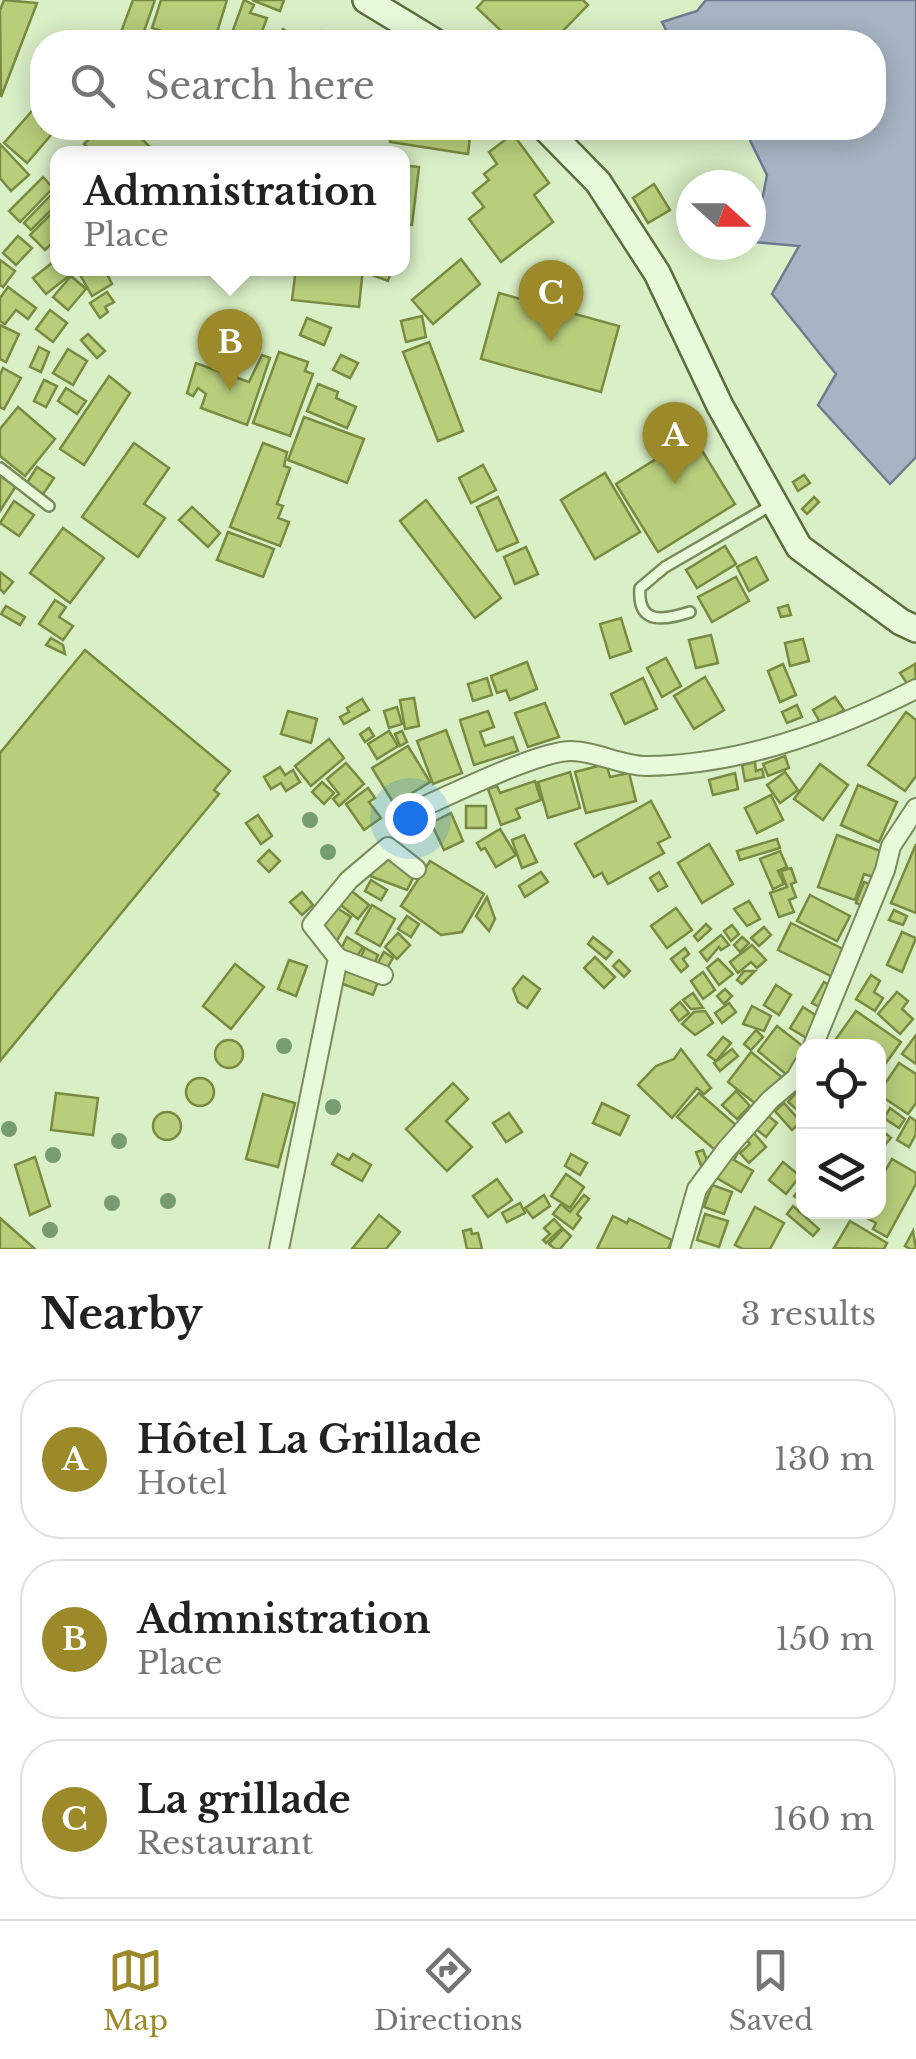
<!DOCTYPE html>
<meta charset="utf-8">
<style>
:root{--surface:#fff;--page:#f2f2f2;--text:#222;--muted:#767676;--line:#e0e0e0;--accent:#9b892a}
body{margin:0;font-family:"Libre Baskerville",serif;background:var(--page);color:var(--text)}
.controls{position:absolute;right:30px;bottom:30px;display:grid;overflow:hidden;border-radius:20px;box-shadow:0 5px 25px #0003}
.controls button{width:90px;height:90px;display:grid;place-items:center;padding:0;border:0;border-bottom:2px solid var(--line);background:var(--surface);color:var(--text);font:50px sans-serif}
.compass{position:absolute;left:676px;top:170px;width:90px;height:90px;border-radius:50%;background:var(--surface);box-shadow:0 5px 25px #0003;rotate:111deg}
.you{position:absolute;left:410px;top:818px;width:35px;height:35px;margin:-25px;border:8px solid #fff;border-radius:50%;background:#1a73e8;box-shadow:0 0 0 15px #1a73e833}
.badge{display:grid;place-items:center;width:65px;height:65px;border-radius:50%;background:var(--accent);color:#fff;font-size:32px;font-weight:700}
.pin{position:absolute;translate:-50% -82px;filter:drop-shadow(0 2px 5px #0008)}
.pin::after{content:'';position:absolute;top:52px;width:35px;height:30px;background:inherit;clip-path:polygon(0 0,100% 0,50% 100%)}
.popup{position:absolute;left:50px;top:146px;width:360px;height:130px;box-sizing:border-box;display:grid;place-content:center;border-radius:20px;background:var(--surface);filter:drop-shadow(0 2px 8px #0005);font-size:32px;white-space:nowrap;color:var(--muted)}
.popup b{font-size:38px;color:var(--text)}
.popup::after{content:'';position:absolute;left:50%;top:100%;margin-left:-20px;border:20px solid transparent;border-top-color:var(--surface)}
.list{margin:0;padding:0;list-style:none}
h2{display:flex;justify-content:space-between;align-items:center;height:130px;margin:0;padding:0 40px;font-size:42px}
h2 small{font-size:32px;font-weight:400;color:var(--muted)}
.list li{display:grid;grid-template-columns:65px 1fr auto;gap:30px;align-items:center;box-sizing:border-box;height:160px;margin:0 20px 20px;padding:0 20px;border:2px solid var(--line);border-radius:40px}
.list b{display:block;font-size:38px;white-space:nowrap}
.list p{margin:0;font-size:32px;white-space:nowrap;color:var(--muted)}
.list em{font-size:32px;font-style:normal;color:var(--muted)}
.icon{flex:none;width:55px;height:55px;fill:none;stroke:currentColor;stroke-width:2;stroke-linecap:round;stroke-linejoin:round}
.map{position:relative;flex:none;width:916px;height:1249px;overflow:hidden}
.search{position:absolute;background:var(--surface);box-shadow:0 5px 25px #0003;left:30px;right:30px;top:30px;height:110px;display:flex;align-items:center;gap:25px;box-sizing:border-box;padding:0 35px;border-radius:40px;color:var(--muted);font-size:38px}
.sheet{height:670px;background:var(--surface)}
nav{display:flex;justify-content:space-around;align-items:center;box-sizing:border-box;height:140px;border-top:2px solid var(--line);background:var(--surface);font-size:28px;color:var(--muted)}
nav a{display:grid;justify-items:center;gap:5px}
nav .on{color:var(--accent)}
.map>svg:first-child{display:block}
</style>
<div class="map">
<svg width="916" height="1249" viewBox="0 0 916 1249">
<rect width="100%" height="100%" fill="#d9efc6"/>
<polygon fill="#a7b4c3" stroke="#6e7c92" stroke-width="2.5" points="706,0 916,0 916,457 890,484 818,405 836,374 772,294 799,246 754,242 767,175 744,128 874,128 874,42 672,42 662,22 697,11"/>
<g fill="#b8ce7b" stroke="#798b40" stroke-width="2.5">
<polygon points="4,0 37,3 1,97 0,10"/>
<polygon points="133,0 155,0 141,40 121,32"/>
<polygon points="161,0 227,0 214,42 197,42 152,28"/>
<polygon points="244,0 254,5 250,13 267,18 261,34 254,31 251,37 233,30"/>
<polygon points="252,0 284,0 280,11"/>
<polygon points="484,0 583,0 588,5 552,42 513,42 477,8"/>
<polygon points="283,29 304,42 274,42"/>
<polygon points="323,31 333,35 331,42 319,42"/>
<polygon points="38,104 42,108 42,128 57,128 27,163 4,143"/>
<polygon points="100,128 131,128 157,154 94,154 84,144"/>
<polygon points="391,128 471,128 468,154 390,142"/>
<polygon points="513,134 549,183 534,195 553,222 501,262 469,219 484,207 473,193 489,180 484,174 497,164 489,152"/>
<polygon points="0,144 29,175 11,191 0,178"/>
<polygon points="402,165 419,167 412,225 402,224"/>
<polygon points="43,177 53,188 20,222 9,211"/>
<polygon points="654,184 670,210 648,223 633,198"/>
<polygon points="55,191 58,203 31,230 24,223"/>
<polygon points="58,207 58,237 45,250 30,235"/>
<polygon points="18,236 32,248 16,265 3,253"/>
<polygon points="57,259 58,268 65,268 70,275 46,294 33,278"/>
<polygon points="461,259 480,284 433,324 412,300"/>
<polygon points="0,260 15,271 3,287 0,285"/>
<polygon points="87,268 104,268 112,284 92,296 79,273"/>
<polygon points="296,268 363,268 359,307 292,300"/>
<polygon points="374,268 393,268 388,281 372,275"/>
<polygon points="71,276 86,289 68,310 53,297"/>
<polygon points="8,287 36,308 28,319 16,310 5,324 0,321 0,298"/>
<polygon points="107,292 114,302 105,307 108,312 100,318 90,303"/>
<polygon points="499,293 619,326 601,392 481,359"/>
<polygon points="50,310 67,323 53,342 36,329"/>
<polygon points="422,316 426,337 406,342 401,321"/>
<polygon points="307,318 331,328 324,345 300,335"/>
<polygon points="0,325 19,334 6,362 0,359"/>
<polygon points="88,334 105,351 97,358 81,340"/>
<polygon points="429,342 463,431 438,441 403,352"/>
<polygon points="39,347 49,352 41,372 30,367"/>
<polygon points="68,349 87,361 73,385 53,373"/>
<polygon points="279,352 308,362 305,371 313,374 290,436 253,423"/>
<polygon points="262,355 270,358 247,425 201,408 206,394 198,388 193,396 187,393 196,363 249,382"/>
<polygon points="341,355 358,363 350,378 333,370"/>
<polygon points="3,368 21,378 4,409 0,407 0,375"/>
<polygon points="109,376 130,393 84,465 60,449"/>
<polygon points="44,380 57,386 46,407 34,401"/>
<polygon points="318,384 338,392 336,398 356,407 347,428 307,411"/>
<polygon points="66,388 86,401 77,414 58,401"/>
<polygon points="18,407 55,439 25,476 0,456 0,429"/>
<polygon points="304,417 364,439 347,483 288,460"/>
<polygon points="693,436 735,504 658,552 616,484"/>
<polygon points="134,443 169,468 144,504 165,518 138,557 82,517"/>
<polygon points="263,443 287,452 284,466 290,468 277,504 283,506 278,518 289,522 280,546 230,527"/>
<polygon points="483,465 496,490 471,503 459,478"/>
<polygon points="37,467 54,478 41,497 25,486"/>
<polygon points="605,473 640,532 595,559 561,500"/>
<polygon points="804,475 810,483 798,491 793,482"/>
<polygon points="0,476 16,486 0,511"/>
<polygon points="498,497 518,542 497,551 477,507"/>
<polygon points="814,497 819,502 807,514 802,509"/>
<polygon points="426,500 501,598 475,618 400,521"/>
<polygon points="14,501 34,515 19,536 0,523"/>
<polygon points="192,507 220,533 208,547 179,520"/>
<polygon points="63,528 104,558 70,603 30,573"/>
<polygon points="228,532 274,549 263,577 217,560"/>
<polygon points="725,546 736,564 697,588 686,570"/>
<polygon points="526,547 538,574 515,584 504,557"/>
<polygon points="756,557 768,580 749,591 737,567"/>
<polygon points="0,572 13,582 4,593 0,589"/>
<polygon points="736,577 749,601 712,622 698,597"/>
<polygon points="55,600 66,607 59,617 73,626 63,640 39,624"/>
<polygon points="788,605 791,615 781,617 778,608"/>
<polygon points="6,606 25,617 20,625 1,614"/>
<polygon points="621,618 631,651 610,658 600,624"/>
<polygon points="711,635 718,663 696,668 689,640"/>
<polygon points="51,638 63,645 65,654 46,645"/>
<polygon points="803,639 809,661 790,666 785,643"/>
<polygon points="85,650 230,771 214,790 219,794 0,1061 0,753"/>
<polygon points="666,658 681,686 662,697 647,668"/>
<polygon points="527,662 537,689 510,700 506,690 497,693 491,676"/>
<polygon points="783,664 796,695 780,702 768,671"/>
<polygon points="915,664 916,681 908,685 900,673"/>
<polygon points="705,677 724,710 694,729 674,696"/>
<polygon points="487,678 492,695 473,701 468,684"/>
<polygon points="643,678 657,709 625,724 611,694"/>
<polygon points="835,697 844,710 821,724 813,710"/>
<polygon points="414,698 419,726 405,729 400,700"/>
<polygon points="362,699 369,710 344,724 340,717 349,712 347,708"/>
<polygon points="545,703 559,737 528,747 515,713"/>
<polygon points="797,705 802,717 787,723 782,712"/>
<polygon points="397,707 402,724 389,728 384,711"/>
<polygon points="288,711 317,719 311,743 281,734"/>
<polygon points="488,711 494,727 480,732 485,746 513,737 518,751 474,765 460,720"/>
<polygon points="906,712 916,720 916,776 905,791 868,765"/>
<polygon points="369,728 374,736 365,742 360,734"/>
<polygon points="446,730 462,773 433,784 417,741"/>
<polygon points="389,731 398,746 377,759 368,744"/>
<polygon points="402,731 407,742 400,746 395,734"/>
<polygon points="329,739 344,758 311,786 295,766"/>
<polygon points="408,746 430,782 394,804 372,768"/>
<polygon points="785,756 789,768 768,776 763,764"/>
<polygon points="755,762 756,771 762,769 764,777 745,781 742,765"/>
<polygon points="346,763 364,784 339,806 333,799 339,794 327,779"/>
<polygon points="606,764 610,777 629,773 636,801 586,813 575,772"/>
<polygon points="820,764 848,785 823,820 794,799"/>
<polygon points="280,767 285,775 293,770 300,782 286,791 281,783 271,789 264,777"/>
<polygon points="570,772 580,808 548,818 538,782"/>
<polygon points="785,772 798,790 780,803 767,785"/>
<polygon points="735,773 738,789 713,795 709,780"/>
<polygon points="535,781 541,800 516,809 520,818 501,825 488,789 497,786 500,793"/>
<polygon points="322,782 334,793 324,804 312,792"/>
<polygon points="858,785 897,802 879,842 841,825"/>
<polygon points="368,788 375,798 369,802 381,818 364,830 346,804"/>
<polygon points="771,795 783,820 757,833 745,808"/>
<polygon points="651,801 670,837 658,843 664,853 608,884 602,873 594,877 575,844"/>
<rect x="466" y="806" width="20" height="22"/>
<polygon points="451,813 463,841 444,850 431,823"/>
<polygon points="258,815 272,836 261,844 246,823"/>
<polygon points="500,829 516,855 496,867 485,848 481,850 477,843"/>
<polygon points="524,835 537,862 522,868 512,840"/>
<polygon points="837,835 883,852 873,877 864,874 855,900 818,887"/>
<polygon points="777,839 780,848 740,860 737,851"/>
<polygon points="709,844 733,884 702,903 678,863"/>
<polygon points="916,844 916,913 891,903"/>
<polygon points="269,850 280,861 269,872 258,861"/>
<polygon points="780,851 787,867 778,871 784,884 773,889 760,859"/>
<polygon points="381,854 416,872 407,890 370,876"/>
<polygon points="430,861 484,894 462,932 441,935 401,906"/>
<polygon points="791,868 796,882 791,884 796,897 789,900 794,912 779,917 770,893 787,887 781,871"/>
<polygon points="541,872 548,882 525,897 519,886"/>
<polygon points="659,872 667,886 658,891 650,878"/>
<polygon points="371,880 387,890 381,900 365,891"/>
<polygon points="864,882 875,886 866,907 856,903"/>
<polygon points="348,888 369,905 358,919 337,902"/>
<polygon points="302,892 313,905 302,915 290,902"/>
<polygon points="810,895 850,916 837,941 797,921"/>
<polygon points="487,897 495,919 489,931 476,916"/>
<polygon points="749,901 760,919 747,926 734,909"/>
<polygon points="372,905 395,919 380,946 356,933"/>
<polygon points="334,906 351,917 336,942 319,931"/>
<polygon points="676,908 692,930 667,948 651,926"/>
<polygon points="894,910 907,916 903,925 889,920"/>
<polygon points="407,916 419,924 411,937 398,929"/>
<polygon points="791,923 849,952 835,978 778,950"/>
<polygon points="706,924 711,929 698,941 694,936"/>
<polygon points="732,925 739,934 731,941 724,931"/>
<polygon points="764,927 771,935 759,946 751,938"/>
<polygon points="902,932 916,938 902,972 887,965"/>
<polygon points="398,933 410,945 397,959 385,947"/>
<polygon points="721,935 729,945 721,950 719,947 707,961 700,952"/>
<polygon points="347,937 363,947 356,958 341,949"/>
<polygon points="593,937 612,952 606,959 588,944"/>
<polygon points="742,937 749,943 740,952 734,945"/>
<polygon points="752,945 766,960 757,968 751,962 738,973 730,962"/>
<polygon points="365,948 378,955 373,966 360,959"/>
<polygon points="685,948 689,954 683,959 688,966 681,972 671,959"/>
<polygon points="384,952 393,958 386,970 377,964"/>
<polygon points="595,957 615,977 604,988 584,968"/>
<polygon points="718,959 733,974 719,985 707,968"/>
<polygon points="289,960 307,966 296,996 278,989"/>
<polygon points="619,960 630,971 624,977 613,966"/>
<polygon points="235,964 264,987 231,1029 203,1006"/>
<polygon points="342,966 379,979 373,995 337,982"/>
<polygon points="744,971 755,971 742,984 737,980"/>
<polygon points="703,972 715,990 703,999 691,981"/>
<polygon points="871,975 880,981 874,992 883,998 875,1011 856,999"/>
<polygon points="523,976 540,989 527,1008 518,1002 513,989"/>
<polygon points="824,982 836,989 825,1010 812,1003"/>
<polygon points="776,985 791,995 779,1015 764,1005"/>
<polygon points="725,989 732,996 724,1004 717,996"/>
<polygon points="897,992 908,1001 902,1009 913,1019 900,1034 878,1014"/>
<polygon points="693,993 703,1008 691,1009 683,1000"/>
<polygon points="680,1002 689,1013 679,1021 671,1010"/>
<polygon points="729,1003 736,1012 722,1023 715,1013"/>
<polygon points="752,1006 771,1016 764,1031 743,1024"/>
<polygon points="803,1007 823,1020 810,1040 790,1028"/>
<polygon points="705,1011 713,1023 695,1035 682,1024 694,1012"/>
<polygon points="856,1011 901,1042 878,1074 878,1046 831,1046"/>
<polygon points="777,1026 804,1047 804,1054 787,1075 758,1051"/>
<polygon points="756,1030 763,1037 751,1050 744,1044"/>
<polygon points="916,1035 916,1064 902,1054"/>
<polygon points="723,1037 731,1043 716,1061 708,1055"/>
<circle cx="229" cy="1054" r="14"/>
<polygon points="681,1049 711,1088 704,1094 697,1088 672,1118 638,1085 656,1066 674,1059"/>
<polygon points="732,1049 738,1056 720,1071 714,1063"/>
<polygon points="751,1052 784,1079 761,1108 728,1082"/>
<polygon points="899,1063 916,1074 916,1103 908,1114 878,1094"/>
<circle cx="200" cy="1092" r="14"/>
<polygon points="453,1083 468,1099 446,1121 472,1147 447,1171 406,1129"/>
<polygon points="802,1086 804,1087 803,1115 788,1102"/>
<polygon points="736,1091 750,1106 737,1119 722,1105"/>
<polygon points="56,1093 98,1098 93,1135 51,1130"/>
<polygon points="699,1093 737,1126 715,1150 677,1117"/>
<polygon points="263,1094 295,1103 278,1167 246,1159"/>
<polygon points="602,1103 629,1116 620,1135 593,1123"/>
<polygon points="784,1103 801,1122 792,1130 775,1111"/>
<polygon points="890,1108 905,1119 899,1128 884,1118"/>
<circle cx="167" cy="1126" r="14"/>
<polygon points="509,1113 522,1132 506,1142 493,1123"/>
<polygon points="767,1115 777,1123 766,1137 756,1129"/>
<polygon points="910,1117 916,1121 916,1134 909,1147 897,1140"/>
<polygon points="878,1127 891,1138 878,1153"/>
<polygon points="753,1132 766,1147 749,1163 740,1153 750,1144 745,1138"/>
<polygon points="734,1145 740,1149 734,1160 753,1171 741,1192 715,1177"/>
<polygon points="703,1150 709,1165 702,1168 696,1152"/>
<polygon points="338,1154 349,1160 353,1154 371,1165 362,1181 332,1164"/>
<polygon points="571,1154 587,1163 580,1175 565,1166"/>
<polygon points="35,1157 50,1206 30,1215 15,1165"/>
<polygon points="892,1159 916,1173 916,1184 887,1237 873,1229 876,1223 861,1215 863,1212 878,1212 878,1183"/>
<polygon points="783,1162 800,1176 786,1194 769,1180"/>
<polygon points="566,1174 584,1187 570,1208 551,1196"/>
<polygon points="497,1179 512,1200 488,1217 473,1196"/>
<polygon points="804,1184 804,1204 794,1196"/>
<polygon points="712,1185 732,1192 724,1214 704,1207"/>
<polygon points="544,1195 550,1206 533,1218 525,1208"/>
<polygon points="584,1195 589,1199 577,1214 581,1218 573,1229 553,1214 561,1204 570,1212"/>
<polygon points="520,1203 525,1213 507,1222 502,1213"/>
<polygon points="793,1206 819,1229 813,1236 787,1214"/>
<polygon points="755,1207 784,1223 770,1249 743,1249 735,1245"/>
<polygon points="705,1214 728,1221 719,1247 697,1240"/>
<polygon points="379,1215 400,1232 386,1249 352,1249"/>
<polygon points="613,1216 627,1223 629,1219 672,1240 668,1249 597,1249"/>
<polygon points="0,1218 35,1249 0,1249"/>
<polygon points="554,1219 562,1228 546,1243 543,1240 550,1234 544,1228"/>
<polygon points="850,1221 887,1243 884,1249 834,1248"/>
<polygon points="471,1229 472,1234 478,1233 482,1249 467,1249 463,1231"/>
<polygon points="563,1229 571,1236 560,1249 555,1249 549,1244"/>
<polygon points="913,1231 916,1249 910,1249 905,1246"/>
</g>
<g fill="none" stroke-linecap="round" stroke-linejoin="round">
<g stroke="#798b5b" stroke-width="14">
<g id="lane">
<polyline points="0,468 49,506"/>
<path d="M690 612C665 620 637 626 640 588L665 567 772 505"/>
</g>
</g>
<g stroke="#798b5b" stroke-width="22">
<g id="street">
<path d="M407 814C442 799 537 751 571 751 596 751 621 766 646 766 738 765 834 731 916 689"/>
<polyline points="338,958 383,975"/>
<polyline points="813,1046 885,870 891,846 916,808"/>
<polyline points="279,1249 338,958 312,925 349,880 388,847 416,869"/>
<polyline points="680,1249 697,1189 726,1150 770,1100 796,1078 804,1064"/>
</g>
</g>
<g stroke="#5d6d3e" stroke-width="30">
<g id="secondary">
<polyline points="366,0 435,42"/>
<polyline points="545,128 598,182 657,273 720,406 799,547 901,622 916,629"/>
</g>
</g>
<polyline stroke="#798b5b" stroke-width="4" stroke-dasharray="8 5" stroke-linecap="butt" points="233,334 258,361"/>
<use href="#lane" stroke="#e8fada" stroke-width="9"/>
<use href="#street" stroke="#e8fada" stroke-width="18"/>
<use href="#secondary" stroke="#e8fada" stroke-width="25"/>
</g>
<g fill="#769c70">
<circle cx="310" cy="820" r="8"/>
<circle cx="328" cy="852" r="8"/>
<circle cx="284" cy="1046" r="8"/>
<circle cx="333" cy="1107" r="8"/>
<circle cx="9" cy="1129" r="8"/>
<circle cx="119" cy="1141" r="8"/>
<circle cx="53" cy="1155" r="8"/>
<circle cx="168" cy="1201" r="8"/>
<circle cx="112" cy="1203" r="8"/>
<circle cx="50" cy="1230" r="8"/>
</g>
</svg>
<div class="controls">
<button><svg class="icon" aria-label="locate" viewBox="0 0 24 24"><circle cx="12" cy="12" r="6"/><path d="M12 2v4M12 18v4M2 12h4M18 12h4"/></svg></button>
<button><svg class="icon" aria-label="layers" viewBox="0 0 24 24"><path d="M12 4l9 5-9 5-9-5zM3 14l9 5 9-5"/></svg></button>
</div>
<svg class="compass" viewBox="-18 -18 36 36"><path d="M0-13l5 13h-10z" fill="#e53935"/><path d="M0 13l5-13h-10z" fill="#767676"/></svg>
<div class="you"></div>
<div class="pin badge" style="left:675px;top:484px">A</div>
<div class="pin badge" style="left:230px;top:391px">B</div>
<div class="popup"><b>Admnistration</b>Place</div>
<div class="pin badge" style="left:551px;top:342px">C</div>
<div class="search"><svg class="icon" aria-label="search" viewBox="0 0 24 24"><circle cx="10" cy="10" r="6"/><path d="M15 15l6 6"/></svg>Search here</div>
</div>
<section class="sheet">
<h2>Nearby<small>3 results</small></h2>
<ul class="list">
<li><span class="badge">A</span><div><b>Hôtel La Grillade</b><p>Hotel</p></div><em>130 m</em></li>
<li><span class="badge">B</span><div><b>Admnistration</b><p>Place</p></div><em>150 m</em></li>
<li><span class="badge">C</span><div><b>La grillade</b><p>Restaurant</p></div><em>160 m</em></li>
</ul>
</section>
<nav>
<a class="on"><svg class="icon" aria-label="map" viewBox="0 0 24 24"><path d="M3 6l6-2 6 2 6-2v14l-6 2-6-2-6 2zM9 4v14M15 6v14"/></svg>Map</a>
<a><svg class="icon" aria-label="directions" viewBox="0 0 24 24"><path d="M12 3l9 9-9 9-9-9zM9 14v-3h6M13 9l2 2-2 2"/></svg>Directions</a>
<a><svg class="icon" aria-label="saved" viewBox="0 0 24 24"><path d="M7 4h10v16l-5-4-5 4z"/></svg>Saved</a>
</nav>
